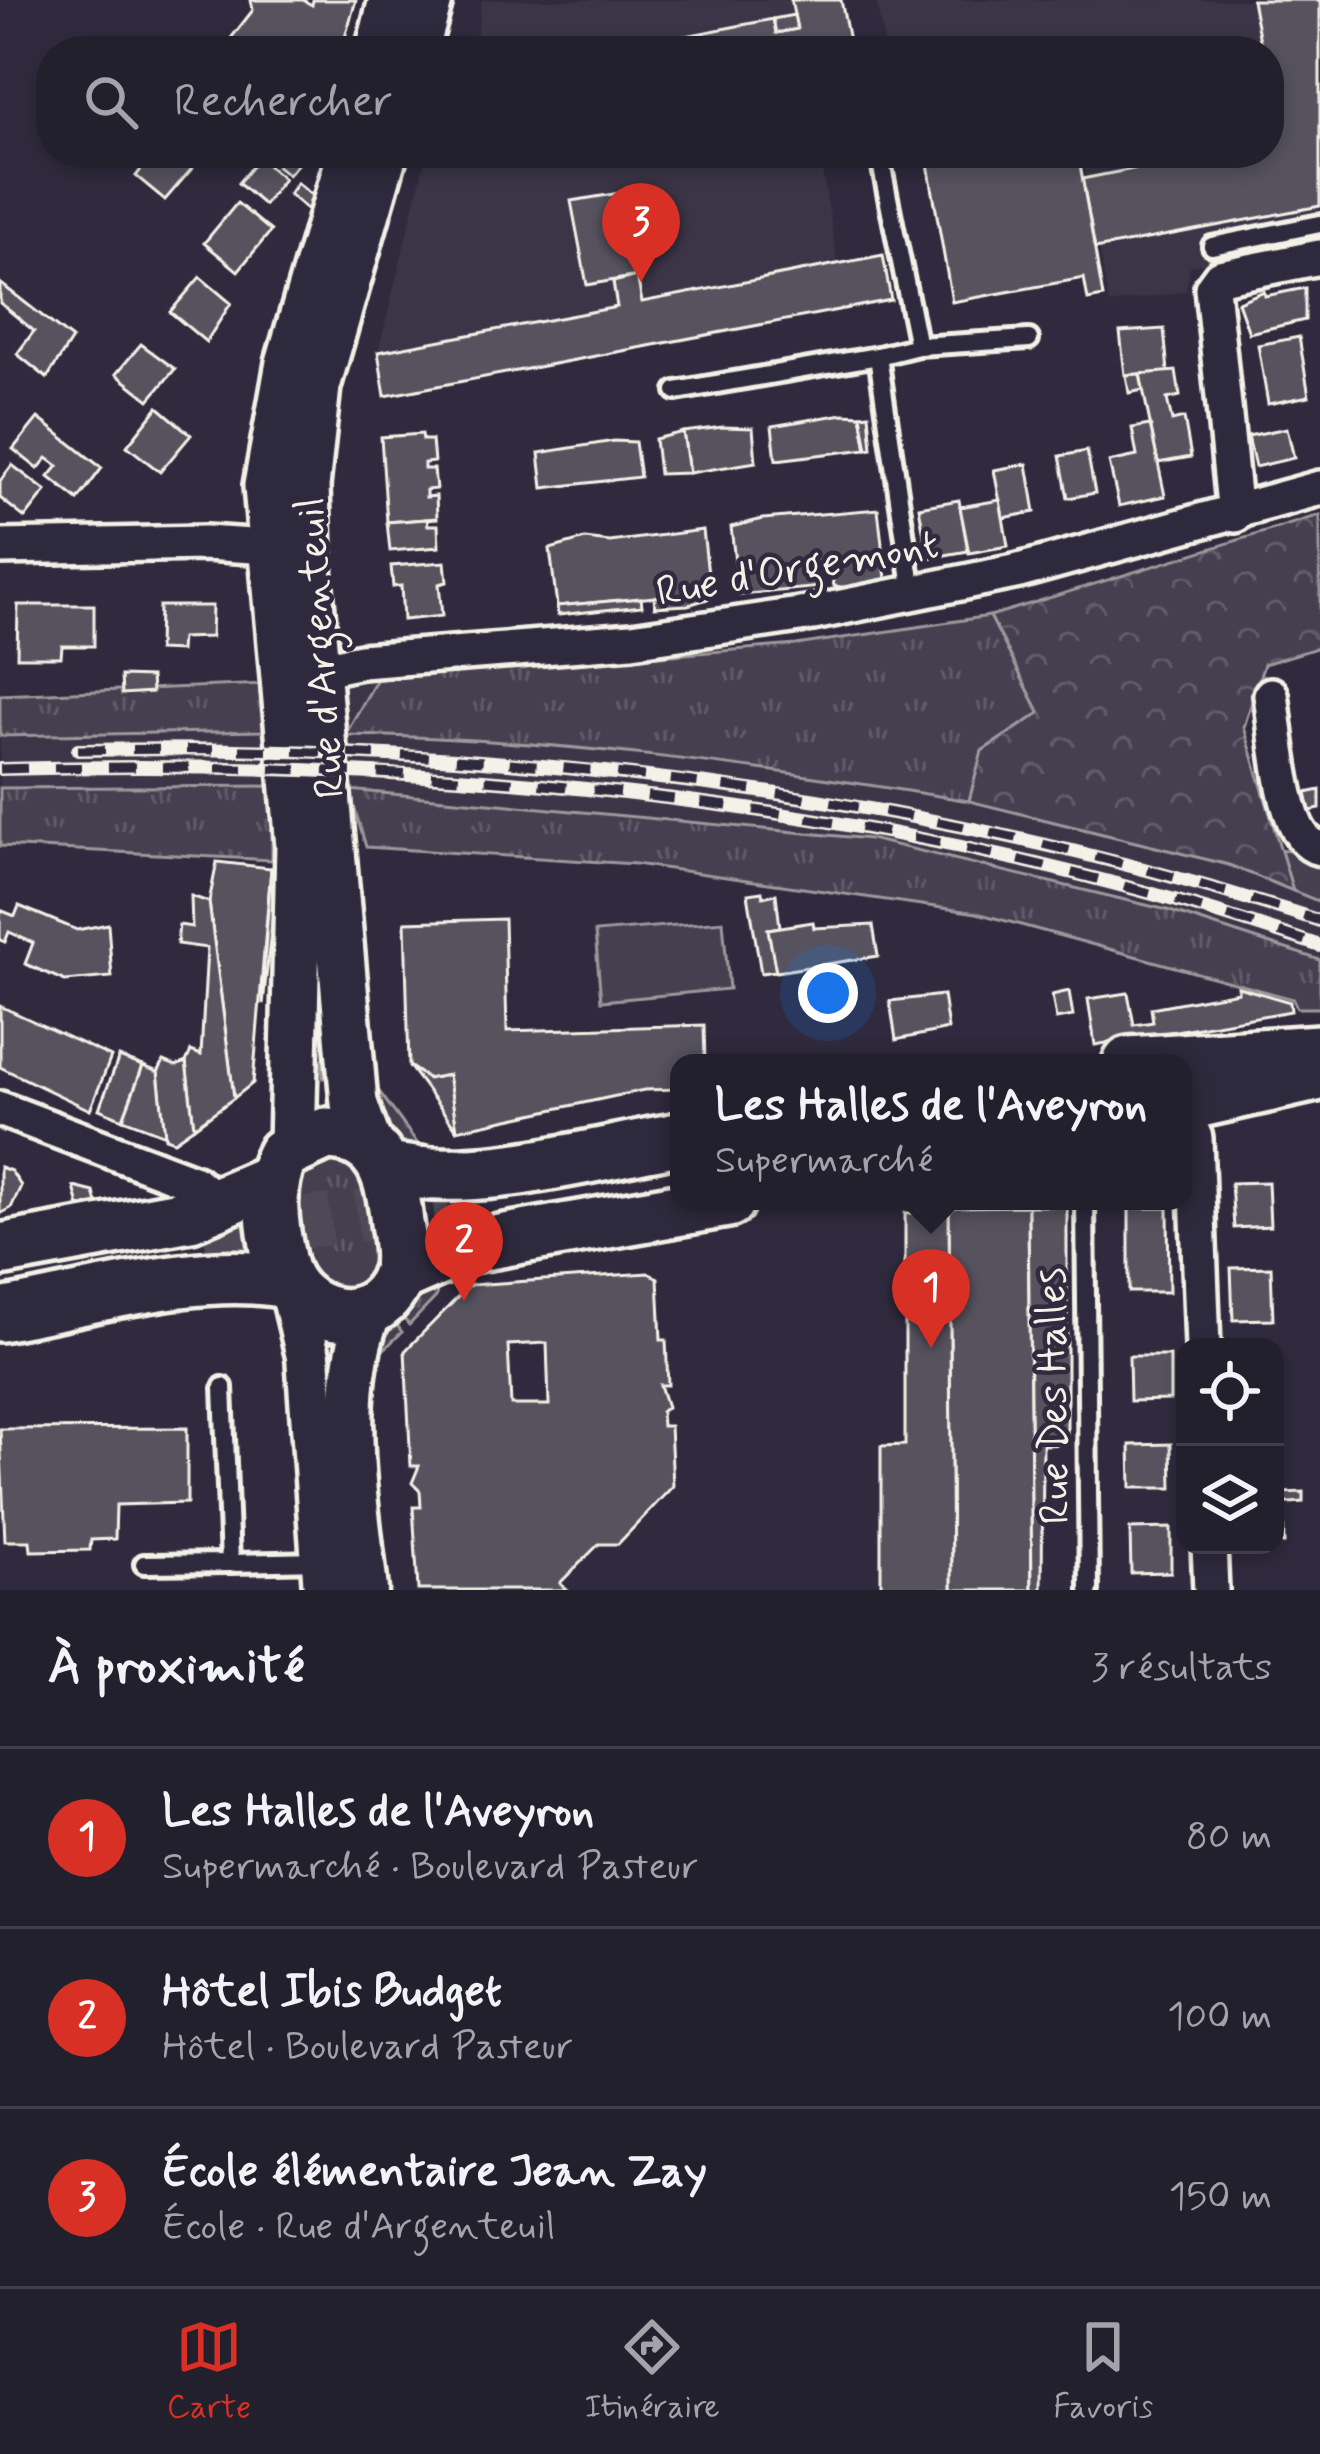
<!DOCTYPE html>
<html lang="fr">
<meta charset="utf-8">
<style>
:root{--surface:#23202e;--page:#2f2d3a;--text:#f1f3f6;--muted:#a3a3aa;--line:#403e4a;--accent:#d93025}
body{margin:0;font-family:Mynerve,sans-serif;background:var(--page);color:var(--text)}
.controls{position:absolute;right:36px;bottom:36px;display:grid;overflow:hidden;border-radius:24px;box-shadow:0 6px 18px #0003}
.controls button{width:108px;height:108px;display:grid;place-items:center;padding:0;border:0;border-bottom:3px solid var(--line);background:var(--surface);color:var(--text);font:60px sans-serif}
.you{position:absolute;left:828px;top:993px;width:42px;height:42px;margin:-30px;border:9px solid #fff;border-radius:50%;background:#1a73e8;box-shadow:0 0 0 18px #1a73e833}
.badge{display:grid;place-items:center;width:78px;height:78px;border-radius:50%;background:var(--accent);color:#fff;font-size:39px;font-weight:700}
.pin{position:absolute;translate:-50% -99px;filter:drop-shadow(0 3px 6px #0008)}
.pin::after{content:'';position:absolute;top:63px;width:42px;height:36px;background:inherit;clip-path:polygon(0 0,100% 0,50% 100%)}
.popup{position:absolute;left:670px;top:1054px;width:522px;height:156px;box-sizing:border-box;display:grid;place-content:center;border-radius:24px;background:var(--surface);filter:drop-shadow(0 3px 9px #0005);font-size:39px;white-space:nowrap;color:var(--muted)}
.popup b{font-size:45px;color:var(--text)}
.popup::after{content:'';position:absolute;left:50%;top:100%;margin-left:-24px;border:24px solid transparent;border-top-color:var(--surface)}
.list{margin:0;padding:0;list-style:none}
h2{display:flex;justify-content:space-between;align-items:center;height:156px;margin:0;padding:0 48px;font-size:51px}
h2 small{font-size:39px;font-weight:400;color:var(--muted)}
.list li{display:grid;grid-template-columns:78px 1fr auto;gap:36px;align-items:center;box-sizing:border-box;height:180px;padding:0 48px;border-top:3px solid var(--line)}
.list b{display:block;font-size:45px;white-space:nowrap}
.list p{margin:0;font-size:39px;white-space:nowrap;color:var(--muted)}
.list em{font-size:39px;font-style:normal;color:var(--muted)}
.icon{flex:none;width:66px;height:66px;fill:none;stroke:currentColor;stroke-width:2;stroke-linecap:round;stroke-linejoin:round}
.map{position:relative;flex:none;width:1320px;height:1590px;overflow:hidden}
.search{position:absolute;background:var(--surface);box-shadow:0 6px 18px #0003;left:36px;right:36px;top:36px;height:132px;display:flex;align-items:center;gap:30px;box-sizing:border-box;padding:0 42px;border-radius:48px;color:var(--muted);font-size:45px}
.sheet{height:696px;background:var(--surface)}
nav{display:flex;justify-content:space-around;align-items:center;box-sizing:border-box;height:168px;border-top:3px solid var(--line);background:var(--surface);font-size:33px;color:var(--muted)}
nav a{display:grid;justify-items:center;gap:6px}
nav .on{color:var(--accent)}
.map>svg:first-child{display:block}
</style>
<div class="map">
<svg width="1320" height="1590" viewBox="0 0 1320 1590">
<defs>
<pattern id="grass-tufts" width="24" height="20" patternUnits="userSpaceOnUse" patternTransform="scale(3)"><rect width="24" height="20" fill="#454050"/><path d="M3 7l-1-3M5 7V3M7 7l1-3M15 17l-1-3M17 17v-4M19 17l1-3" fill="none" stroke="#605c69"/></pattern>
<pattern id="forest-crowns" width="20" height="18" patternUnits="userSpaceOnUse" patternTransform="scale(3)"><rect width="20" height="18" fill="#454050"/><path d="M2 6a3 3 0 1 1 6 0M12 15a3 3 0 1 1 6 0" fill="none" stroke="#605c69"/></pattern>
</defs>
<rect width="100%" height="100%" fill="#2f2a3d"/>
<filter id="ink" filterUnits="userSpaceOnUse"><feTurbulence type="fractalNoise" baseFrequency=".00833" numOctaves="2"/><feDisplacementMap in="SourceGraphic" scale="24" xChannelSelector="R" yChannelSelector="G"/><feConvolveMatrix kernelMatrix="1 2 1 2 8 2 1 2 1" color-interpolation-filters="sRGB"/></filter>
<g filter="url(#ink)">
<g fill="#3b3647">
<polygon points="482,0 841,0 851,51 474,51"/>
<polygon points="876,0 1320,0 1320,239 1190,266 1186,291 1109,304 1082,153 1269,153 1269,51 886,51"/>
<polygon points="427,153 819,153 838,264 883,255 891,300 385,396 378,352"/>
<polygon points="377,679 818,764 1229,865 1320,902 1320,1008 1297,1008 1293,999 977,913 635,864 382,850 376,812 0,810 0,696"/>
</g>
<g fill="url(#grass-tufts)" stroke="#9c989c" stroke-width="3">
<path d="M990 616 1040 713 982 751 969 801C762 767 554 738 345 735L377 679 796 645Z"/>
<polygon points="266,684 264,731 0,736 0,695"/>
<polygon points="272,786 272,860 0,846 0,788"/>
<polygon points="349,790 870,839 1167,910 1320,960 1320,1008 1297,1008 1293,999 977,913 635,864 366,847"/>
<polygon points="1280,849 1320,858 1320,902 1293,891"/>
<polygon points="323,942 336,1076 323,1078 322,1059 313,1058 316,943"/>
<polygon points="378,1090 420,1147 421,1159 394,1145 368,1092"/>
<path d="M324 1160 344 1163 367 1183 375 1266C361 1290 340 1295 317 1280 305 1259 290 1193 307 1172 311 1166 318 1164 324 1160Z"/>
<path d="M437 1287 436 1297 409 1325 403 1318 397 1325 402 1332 374 1359C384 1323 402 1297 437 1287Z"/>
</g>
<polygon fill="url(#forest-crowns)" stroke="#9c989c" stroke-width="3" points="1320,515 1320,647 1264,664 1244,727 1293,891 1229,865 969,801 982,751 1040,713 990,616"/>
<polygon fill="#454050" stroke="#9c989c" stroke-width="3" points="723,921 729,989 601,1001 595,932"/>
<g fill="#56525f" stroke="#f4f1e8" stroke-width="3" fill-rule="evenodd">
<polygon points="251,0 303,0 312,5 313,0 356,0 341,51 221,51 253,10"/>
<polygon points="791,0 841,0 851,51 609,51 773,19 776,33 797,29"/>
<polygon points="1252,0 1320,0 1320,206 1095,249 1082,179 1214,153 1269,153 1269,142 1279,141 1269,51 1262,51"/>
<polygon points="794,15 797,29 776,33 773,19"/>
<polygon points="154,153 181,153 195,165 165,200 136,176"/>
<polygon points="262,153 307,153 288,175"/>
<polygon points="504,153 582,153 582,162"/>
<polygon points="956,153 1078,153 1103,297 1088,300 1084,278 952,302 927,158"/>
<polygon points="259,158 284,179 264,205 238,183"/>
<polygon points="297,183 315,198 311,213 289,194"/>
<polygon points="620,193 637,276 587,285 571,201"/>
<polygon points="237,203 271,231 238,271 204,243"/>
<polygon points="883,255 891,300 385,396 378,352 617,307 613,282 637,276 642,302"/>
<polygon points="200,277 231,303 206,342 170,312"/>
<polygon points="0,283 72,339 47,378 17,354 34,331 0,303"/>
<polygon points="1305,288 1305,320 1249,333 1238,302 1264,291 1265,296"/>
<polygon points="1164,329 1168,372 1125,375 1120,332"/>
<polygon points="1299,337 1309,396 1268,404 1258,345"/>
<polygon points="141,344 175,369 149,400 116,374"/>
<polygon points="1176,371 1180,396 1167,399 1172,421 1184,418 1191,457 1158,463 1140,374"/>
<polygon points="1140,374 1143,390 1129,393 1126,375"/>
<polygon points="158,407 191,435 160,472 127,446"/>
<polygon points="843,414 861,415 867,449 776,460 772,426"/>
<polygon points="869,414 872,448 867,449 861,415"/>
<polygon points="38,418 102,468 78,500 49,477 58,466 47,458 38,469 13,449"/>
<polygon points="1150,425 1165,496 1119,506 1109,462 1137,456 1132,428"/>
<polygon points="723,427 753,428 756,462 689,473 683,432"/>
<polygon points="1287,428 1294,458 1255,467 1248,436"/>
<polygon points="683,432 689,473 659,474 655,439"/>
<polygon points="422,434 423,440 432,440 434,462 424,463 424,469 434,469 436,489 426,490 426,497 436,496 437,518 387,522 381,437"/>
<polygon points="614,441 635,442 640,477 543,488 539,453"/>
<polygon points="1087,451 1095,493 1068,498 1060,456"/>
<polygon points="1027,464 1035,512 1003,518 994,470"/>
<polygon points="12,465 46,491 25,518 0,498 0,481"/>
<polygon points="959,500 968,551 928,558 919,507"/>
<polygon points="1000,500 1008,546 969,553 960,507"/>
<polygon points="878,509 886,579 849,588 834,586 832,576 820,578 821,587 739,595 731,527 763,519"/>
<polygon points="427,519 428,525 438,525 439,547 390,551 387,522"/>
<polygon points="703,530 710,592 557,606 550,549 585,539 610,542"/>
<polygon points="445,562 447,582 439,584 442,616 403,620 401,586 393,587 391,566"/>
<polygon points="710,592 711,598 688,605 655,607 654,597"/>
<polygon points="641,598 642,606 558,615 557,606"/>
<polygon points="18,605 94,605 94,646 62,646 61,657 17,657"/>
<polygon points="159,606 212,606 211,637 181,638 180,651 158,650"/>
<polygon points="121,676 151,677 152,692 122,694"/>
<polygon points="1320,790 1320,809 1310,811 1306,793"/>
<polygon points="217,862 271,868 253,1083 234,1098 209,902"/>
<polygon points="271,868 278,868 263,1004 263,978"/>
<polygon points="762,892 763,897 776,894 780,927 768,929 776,971 761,973 748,894"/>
<polygon points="191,896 209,902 234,1098 194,1127 186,1062 191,1051 201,1055 207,948 177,944 179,925 192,927"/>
<polygon points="19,906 77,930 108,924 112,977 65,981 25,964 33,943 9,932 5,942 0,940 0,910 15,916"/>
<polygon points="504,919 507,1031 704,1025 705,1063 679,1063 679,1089 644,1090 457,1130 448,1075 428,1079 409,1066 405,922"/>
<polygon points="813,922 814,928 873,925 878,956 776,972 768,929"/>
<polygon points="1238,987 1290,1002 1291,1011 1095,1045 1088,999 1128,993 1134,1025 1153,1022 1151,1008 1238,992"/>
<polygon points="1069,991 1073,1016 1056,1019 1052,995"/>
<polygon points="943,995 948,1029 896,1040 890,1001"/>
<polygon points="0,1006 111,1057 90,1110 0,1067"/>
<polygon points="119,1057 143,1066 123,1119 99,1109"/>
<polygon points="164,1061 176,1066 186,1062 194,1127 174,1141 165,1138 158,1072"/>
<polygon points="143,1066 158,1072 165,1135 123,1119"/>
<polygon points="409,1066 428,1079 448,1075 457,1130"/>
<polygon points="0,1167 11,1171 21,1186 11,1208 0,1214"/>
<polygon points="1268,1182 1270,1226 1234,1228 1231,1183"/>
<polygon points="74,1187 94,1192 99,1212 81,1214"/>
<polygon points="1028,1206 1032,1590 952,1590 949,1213 955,1207"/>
<polygon points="1028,1206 1067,1206 1067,1444 1043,1445 1042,1590 1032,1590"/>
<polygon points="1129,1208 1168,1208 1169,1292 1129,1292"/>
<polygon points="905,1213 949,1213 952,1590 881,1590 881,1446 905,1445"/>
<polygon points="1271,1267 1273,1319 1233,1320 1231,1268"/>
<path d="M648 1273 658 1278 661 1340H666L668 1385H660L667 1407 661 1412 662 1426H670L673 1486 618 1544H599L560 1583 567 1590H418L413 1507H421L420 1491 412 1483 419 1466H411L405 1351 470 1285ZM547 1343 549 1405H511L508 1345Z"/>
<polygon points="1129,1356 1170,1356 1170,1400 1130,1401"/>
<polygon points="1275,1361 1279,1404 1275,1405"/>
<polygon points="187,1428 187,1503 116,1505 115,1539 91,1540 90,1550 31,1551 30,1541 5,1541 0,1429"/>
<polygon points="1171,1444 1172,1488 1131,1488 1130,1445"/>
<polygon points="1281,1462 1283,1493 1303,1492 1303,1502 1275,1504 1275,1463"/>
<polygon points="1283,1503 1284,1543 1275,1543 1275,1504"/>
<polygon points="1171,1528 1171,1572 1131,1573 1130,1529"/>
</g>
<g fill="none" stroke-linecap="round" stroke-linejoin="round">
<polyline stroke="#4d4857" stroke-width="51" stroke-dasharray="51 26" stroke-linecap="butt" points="204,1235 448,1205"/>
<g stroke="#f4f1e8" stroke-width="26">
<g id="service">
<polyline points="879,153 918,346"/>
<polyline points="1212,246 1320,224"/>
<polyline points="878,356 918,346 1029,339"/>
<polyline points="676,391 878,356 913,593"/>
<polyline points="1085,1201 1089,1590"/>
<polyline points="223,1387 230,1563 321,1561"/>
<polyline points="144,1564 230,1563"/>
</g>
</g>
<g stroke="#f4f1e8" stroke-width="42">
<g id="minor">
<polyline points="1235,515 1212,288 1220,277 1320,257"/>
<polyline points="0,547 205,543 270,547 286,562"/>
<polyline points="298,674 361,661 632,640 813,613 1019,571 1320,488"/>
<path d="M1271 695C1277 731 1281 841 1320 848"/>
<polyline points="1183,1108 1195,1138 1203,1347"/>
<polyline points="0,1109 195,1183 207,1193 212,1207"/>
<polyline points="1209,1545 1211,1590"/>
</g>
</g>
<g stroke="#f4f1e8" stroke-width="51">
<g id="tertiary">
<polyline points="293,1294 308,1356 325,1590"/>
<path d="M366 1590C357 1507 334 1380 374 1304"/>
</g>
</g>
<g stroke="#f4f1e8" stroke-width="54">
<g id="secondary">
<polyline points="379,51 392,0"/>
<polyline points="415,51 429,0"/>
<polyline points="292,1148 299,846 267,486 289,363 351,153"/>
<polyline points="370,1148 354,1103 309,588 306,486 317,386 384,153"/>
</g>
</g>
<g stroke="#f4f1e8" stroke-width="60">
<g id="primary">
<polyline points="1129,1063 1320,1051"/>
<polyline points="1183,1105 1320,1074"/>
<path d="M326 1134C382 1135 392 1176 397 1223 400 1241 404 1262 397 1278 372 1338 293 1318 280 1263 272 1228 265 1187 283 1154Z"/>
<path d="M388 1169C483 1187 585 1155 679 1139"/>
<polyline points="0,1250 190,1215 272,1180"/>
<polyline points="397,1277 466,1247 728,1201"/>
<path d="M0 1315C87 1300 200 1265 286 1282"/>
</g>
</g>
<use href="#service" stroke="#2f2a3d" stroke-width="16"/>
<use href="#minor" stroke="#2f2a3d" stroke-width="33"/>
<use href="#tertiary" stroke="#2f2a3d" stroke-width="42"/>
<use href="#secondary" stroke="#2f2a3d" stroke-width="45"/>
<use href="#primary" stroke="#2f2a3d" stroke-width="51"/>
<g stroke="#f4f1e8" stroke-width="14">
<g id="rail">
<path d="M78 750C499 743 919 790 1320 921"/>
<path d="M0 769C445 757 897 800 1320 946"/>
</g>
</g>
<use href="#rail" stroke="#2f2a3d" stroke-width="9" stroke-dasharray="27" stroke-linecap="butt"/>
</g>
</g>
<g text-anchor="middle" stroke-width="9" stroke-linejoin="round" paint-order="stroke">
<g font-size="42" fill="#f4f1e8" stroke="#2f2a3d">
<text transform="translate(797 566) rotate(-10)" y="15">Rue d'Orgemont</text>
<text transform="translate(318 648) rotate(-94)" y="15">Rue d'Argenteuil</text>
<text transform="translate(1051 1396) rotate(-91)" y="15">Rue Des Halles</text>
</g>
</g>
</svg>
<div class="controls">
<button><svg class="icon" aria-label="locate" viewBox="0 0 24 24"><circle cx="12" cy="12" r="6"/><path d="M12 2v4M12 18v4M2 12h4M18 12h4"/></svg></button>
<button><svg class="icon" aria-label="layers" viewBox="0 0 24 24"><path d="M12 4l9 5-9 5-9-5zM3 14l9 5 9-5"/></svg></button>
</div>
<div class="you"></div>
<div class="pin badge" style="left:931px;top:1348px">1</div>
<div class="popup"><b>Les Halles de l'Aveyron</b>Supermarché</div>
<div class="pin badge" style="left:464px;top:1301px">2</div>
<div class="pin badge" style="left:641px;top:282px">3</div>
<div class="search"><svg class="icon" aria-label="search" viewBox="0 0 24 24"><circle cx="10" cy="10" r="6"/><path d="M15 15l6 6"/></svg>Rechercher</div>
</div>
<section class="sheet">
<h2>À proximité<small>3 résultats</small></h2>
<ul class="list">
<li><span class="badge">1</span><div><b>Les Halles de l'Aveyron</b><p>Supermarché · Boulevard Pasteur</p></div><em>80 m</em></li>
<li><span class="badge">2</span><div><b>Hôtel Ibis Budget</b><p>Hôtel · Boulevard Pasteur</p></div><em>100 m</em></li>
<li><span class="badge">3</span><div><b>École élémentaire Jean Zay</b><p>École · Rue d'Argenteuil</p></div><em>150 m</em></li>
</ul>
</section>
<nav>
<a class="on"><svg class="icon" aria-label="map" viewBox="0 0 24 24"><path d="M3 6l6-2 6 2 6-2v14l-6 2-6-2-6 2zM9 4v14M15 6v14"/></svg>Carte</a>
<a><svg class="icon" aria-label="directions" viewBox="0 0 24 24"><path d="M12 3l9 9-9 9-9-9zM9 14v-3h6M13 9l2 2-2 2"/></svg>Itinéraire</a>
<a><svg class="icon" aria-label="saved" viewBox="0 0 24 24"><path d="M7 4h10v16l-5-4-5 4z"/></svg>Favoris</a>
</nav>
